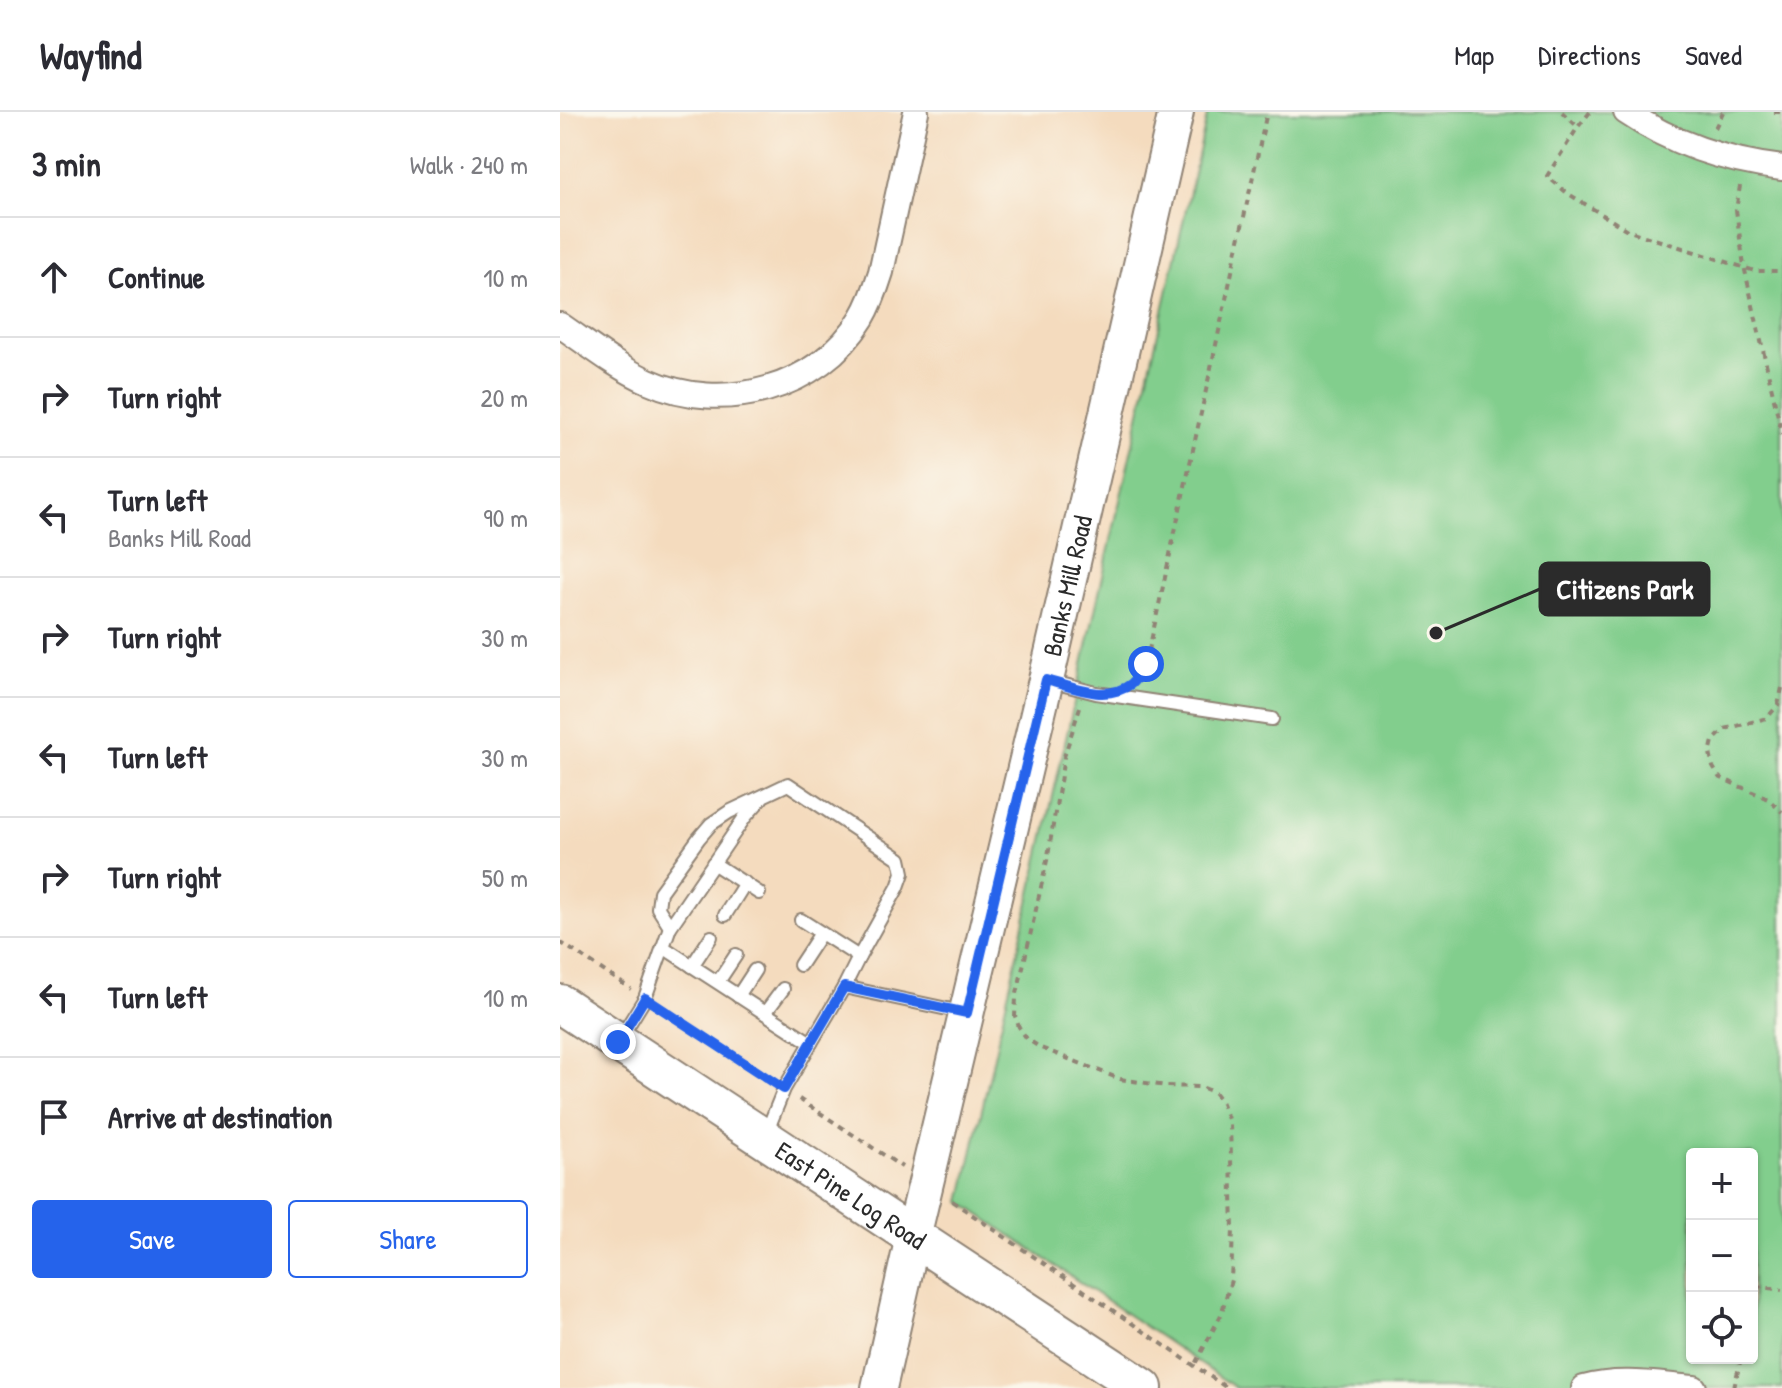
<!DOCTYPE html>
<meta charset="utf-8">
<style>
:root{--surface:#fff;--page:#f2f2f3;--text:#2b2b33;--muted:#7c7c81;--line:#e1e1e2;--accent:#2563eb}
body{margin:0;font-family:"Patrick Hand",sans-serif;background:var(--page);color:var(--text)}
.controls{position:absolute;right:24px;bottom:24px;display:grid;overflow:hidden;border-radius:8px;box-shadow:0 2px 6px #0004}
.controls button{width:72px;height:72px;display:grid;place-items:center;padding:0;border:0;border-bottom:2px solid var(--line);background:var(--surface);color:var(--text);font:40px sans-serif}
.stop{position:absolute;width:24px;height:24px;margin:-18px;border:6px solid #2563eb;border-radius:50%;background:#fff}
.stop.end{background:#2563eb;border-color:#fff;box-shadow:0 2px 8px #0008}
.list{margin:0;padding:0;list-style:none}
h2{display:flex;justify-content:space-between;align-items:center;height:104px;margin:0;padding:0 32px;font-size:34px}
h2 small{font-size:26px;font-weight:400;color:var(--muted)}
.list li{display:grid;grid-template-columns:52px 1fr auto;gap:24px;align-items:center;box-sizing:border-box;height:120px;padding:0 32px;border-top:2px solid var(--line)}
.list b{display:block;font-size:30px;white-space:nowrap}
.list p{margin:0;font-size:26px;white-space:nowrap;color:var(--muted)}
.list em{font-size:26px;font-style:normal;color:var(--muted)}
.actions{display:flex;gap:16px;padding:24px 32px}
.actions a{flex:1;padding:18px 0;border:2px solid var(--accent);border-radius:8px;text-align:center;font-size:28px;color:var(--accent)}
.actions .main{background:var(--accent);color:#fff}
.icon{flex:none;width:44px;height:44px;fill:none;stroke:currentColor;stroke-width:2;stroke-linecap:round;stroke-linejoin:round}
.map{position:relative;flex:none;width:1222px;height:1276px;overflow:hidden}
header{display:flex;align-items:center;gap:48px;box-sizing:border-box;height:112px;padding:0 40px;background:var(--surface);border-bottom:2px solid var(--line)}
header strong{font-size:38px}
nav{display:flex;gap:44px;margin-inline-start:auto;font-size:28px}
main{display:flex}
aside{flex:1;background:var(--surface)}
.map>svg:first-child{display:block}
</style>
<header>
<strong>Wayfind</strong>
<nav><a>Map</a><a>Directions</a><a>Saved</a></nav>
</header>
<main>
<aside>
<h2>3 min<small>Walk · 240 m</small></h2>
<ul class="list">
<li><svg class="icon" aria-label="ahead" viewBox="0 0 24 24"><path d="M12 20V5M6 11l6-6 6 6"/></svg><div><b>Continue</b></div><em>10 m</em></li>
<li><svg class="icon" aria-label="right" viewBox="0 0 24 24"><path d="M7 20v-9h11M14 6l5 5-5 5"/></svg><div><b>Turn right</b></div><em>20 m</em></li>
<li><svg class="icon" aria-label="left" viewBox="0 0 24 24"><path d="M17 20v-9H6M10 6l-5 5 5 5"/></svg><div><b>Turn left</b><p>Banks Mill Road</p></div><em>90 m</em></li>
<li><svg class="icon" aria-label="right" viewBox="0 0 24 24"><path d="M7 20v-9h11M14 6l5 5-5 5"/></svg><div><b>Turn right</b></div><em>30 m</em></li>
<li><svg class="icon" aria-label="left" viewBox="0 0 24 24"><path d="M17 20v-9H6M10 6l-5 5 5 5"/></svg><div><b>Turn left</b></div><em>30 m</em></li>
<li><svg class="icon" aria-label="right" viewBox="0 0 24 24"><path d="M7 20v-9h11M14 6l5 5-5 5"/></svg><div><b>Turn right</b></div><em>50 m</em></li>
<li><svg class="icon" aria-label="left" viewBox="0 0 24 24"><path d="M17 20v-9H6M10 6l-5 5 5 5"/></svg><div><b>Turn left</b></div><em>10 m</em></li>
<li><svg class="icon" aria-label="arrive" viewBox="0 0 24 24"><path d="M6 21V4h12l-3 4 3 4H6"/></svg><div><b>Arrive at destination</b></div></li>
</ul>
<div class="actions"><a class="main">Save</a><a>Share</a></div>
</aside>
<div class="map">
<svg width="1222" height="1276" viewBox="0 0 1222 1276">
<rect width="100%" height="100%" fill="#fbf7ec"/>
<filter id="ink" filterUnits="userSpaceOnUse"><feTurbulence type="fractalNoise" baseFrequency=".0125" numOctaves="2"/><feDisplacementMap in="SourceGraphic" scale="16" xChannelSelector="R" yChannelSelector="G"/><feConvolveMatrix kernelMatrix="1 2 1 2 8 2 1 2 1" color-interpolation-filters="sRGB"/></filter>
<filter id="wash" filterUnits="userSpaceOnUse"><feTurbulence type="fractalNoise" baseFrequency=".006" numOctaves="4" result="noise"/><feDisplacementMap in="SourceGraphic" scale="32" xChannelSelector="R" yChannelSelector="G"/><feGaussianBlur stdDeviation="1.8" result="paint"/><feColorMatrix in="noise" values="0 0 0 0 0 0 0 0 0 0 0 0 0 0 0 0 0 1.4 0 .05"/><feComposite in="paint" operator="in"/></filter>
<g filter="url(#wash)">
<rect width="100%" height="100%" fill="#f4dbbe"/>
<path fill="#82ce8d" stroke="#567c5c" stroke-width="2" fill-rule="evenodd" d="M648 0H1222V1276H676L401 1090ZM1132 1042H1192V1246H1132Z"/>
</g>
<g filter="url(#ink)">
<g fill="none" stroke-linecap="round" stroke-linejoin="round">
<g stroke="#908374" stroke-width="16">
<g id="lane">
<polyline points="489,569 536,581 712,607"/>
<polyline points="153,751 199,781"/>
<polyline points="165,803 185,771"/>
<polyline points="241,808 299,845"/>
<polyline points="110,815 98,796 100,780 139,726 151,712 169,700 228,672 340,747 343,761 338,775 299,845 284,875 406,901"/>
<polyline points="103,835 251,931 224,977 205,1024"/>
<polyline points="240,853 261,821"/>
<polyline points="132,854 151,825"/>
<polyline points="158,870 176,843"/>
<polyline points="178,884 195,858"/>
<polyline points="205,901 223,877"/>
<polyline points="61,925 85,886 110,815 185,705 201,687"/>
<polyline points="251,931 284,875"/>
</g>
</g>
<g stroke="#908374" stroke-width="28">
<g id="street">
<path d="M1066 0C1113 32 1165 49 1222 56"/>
<path d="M0 213C28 232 56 255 88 269 163 303 259 277 302 206 311 191 316 176 321 160L356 0"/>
<path d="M1024 1276C1060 1266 1097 1273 1134 1276"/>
</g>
</g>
<g stroke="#908374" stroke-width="38">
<g id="secondary">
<path id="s1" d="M319 1276 353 1125 486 568 616 0"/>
</g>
</g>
<g stroke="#908374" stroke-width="42">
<g id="primary">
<path id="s2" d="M0 892 583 1276"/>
</g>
</g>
<g stroke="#908374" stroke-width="4" stroke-dasharray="6 6" stroke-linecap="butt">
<polyline points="1002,0 1018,15"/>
<polyline points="1030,0 1018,15 987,64 1007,81 1069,119 1195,159 1222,159"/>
<polyline points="1214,0 1222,0"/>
<polyline points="1155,16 1163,0"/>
<polyline points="1180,74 1176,98 1184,154 1222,322"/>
<polyline points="572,570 586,552 707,0"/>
<polyline points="1222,576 1218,593 1207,606 1165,617 1153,629 1150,641 1153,655 1159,665 1208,687 1222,700"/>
<polyline points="520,595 504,645 488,744 456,886 455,904 459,915 467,927 481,936 560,967 606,974 641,975 654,980 661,989 670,1012 673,1117 671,1168 661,1203 634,1254"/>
<polyline points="0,830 71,877"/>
<polyline points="99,895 208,967"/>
<polyline points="239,987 342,1055"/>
<polyline points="392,1089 667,1276"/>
<polyline points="1192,1198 1197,1174 1222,1178"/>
<polyline points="1174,1276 1181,1246"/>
</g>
<use href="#lane" stroke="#fff" stroke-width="12"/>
<use href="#street" stroke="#fff" stroke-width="24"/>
<use href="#secondary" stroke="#fff" stroke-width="34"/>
<use href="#primary" stroke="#fff" stroke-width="38"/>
</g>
</g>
<g fill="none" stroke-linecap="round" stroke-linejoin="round" filter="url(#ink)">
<path stroke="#2563eb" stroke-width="10" d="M58 930 85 886 224 977 284 875 407 901 486 568C512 575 546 591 571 572 577 567 581 558 586 552"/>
</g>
<g text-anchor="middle" stroke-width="6" stroke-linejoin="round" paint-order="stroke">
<g font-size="26" fill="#2b2b2b" stroke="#fbf7ec">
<text dy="9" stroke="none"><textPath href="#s1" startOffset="824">Banks Mill Road</textPath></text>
<text dy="9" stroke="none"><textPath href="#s2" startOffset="348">East Pine Log Road</textPath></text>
</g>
</g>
<path fill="none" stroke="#2b2b2b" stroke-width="3" d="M876 521L980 477"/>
<circle fill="#2b2b2b" stroke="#fbf7ec" stroke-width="3" cx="876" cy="521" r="8"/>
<rect fill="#2b2b2b" stroke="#2b2b2b" stroke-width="3" x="980" y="451" width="169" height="52" rx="8"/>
<g font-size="28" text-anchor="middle" font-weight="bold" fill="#fff">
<text x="1065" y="487">Citizens Park</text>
</g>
</svg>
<div class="controls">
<button>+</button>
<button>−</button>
<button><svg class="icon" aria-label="locate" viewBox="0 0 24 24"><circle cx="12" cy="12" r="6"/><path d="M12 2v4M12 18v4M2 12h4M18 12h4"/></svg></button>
</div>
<div class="stop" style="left:586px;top:552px"></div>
<div class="stop end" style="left:58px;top:930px"></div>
</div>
</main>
